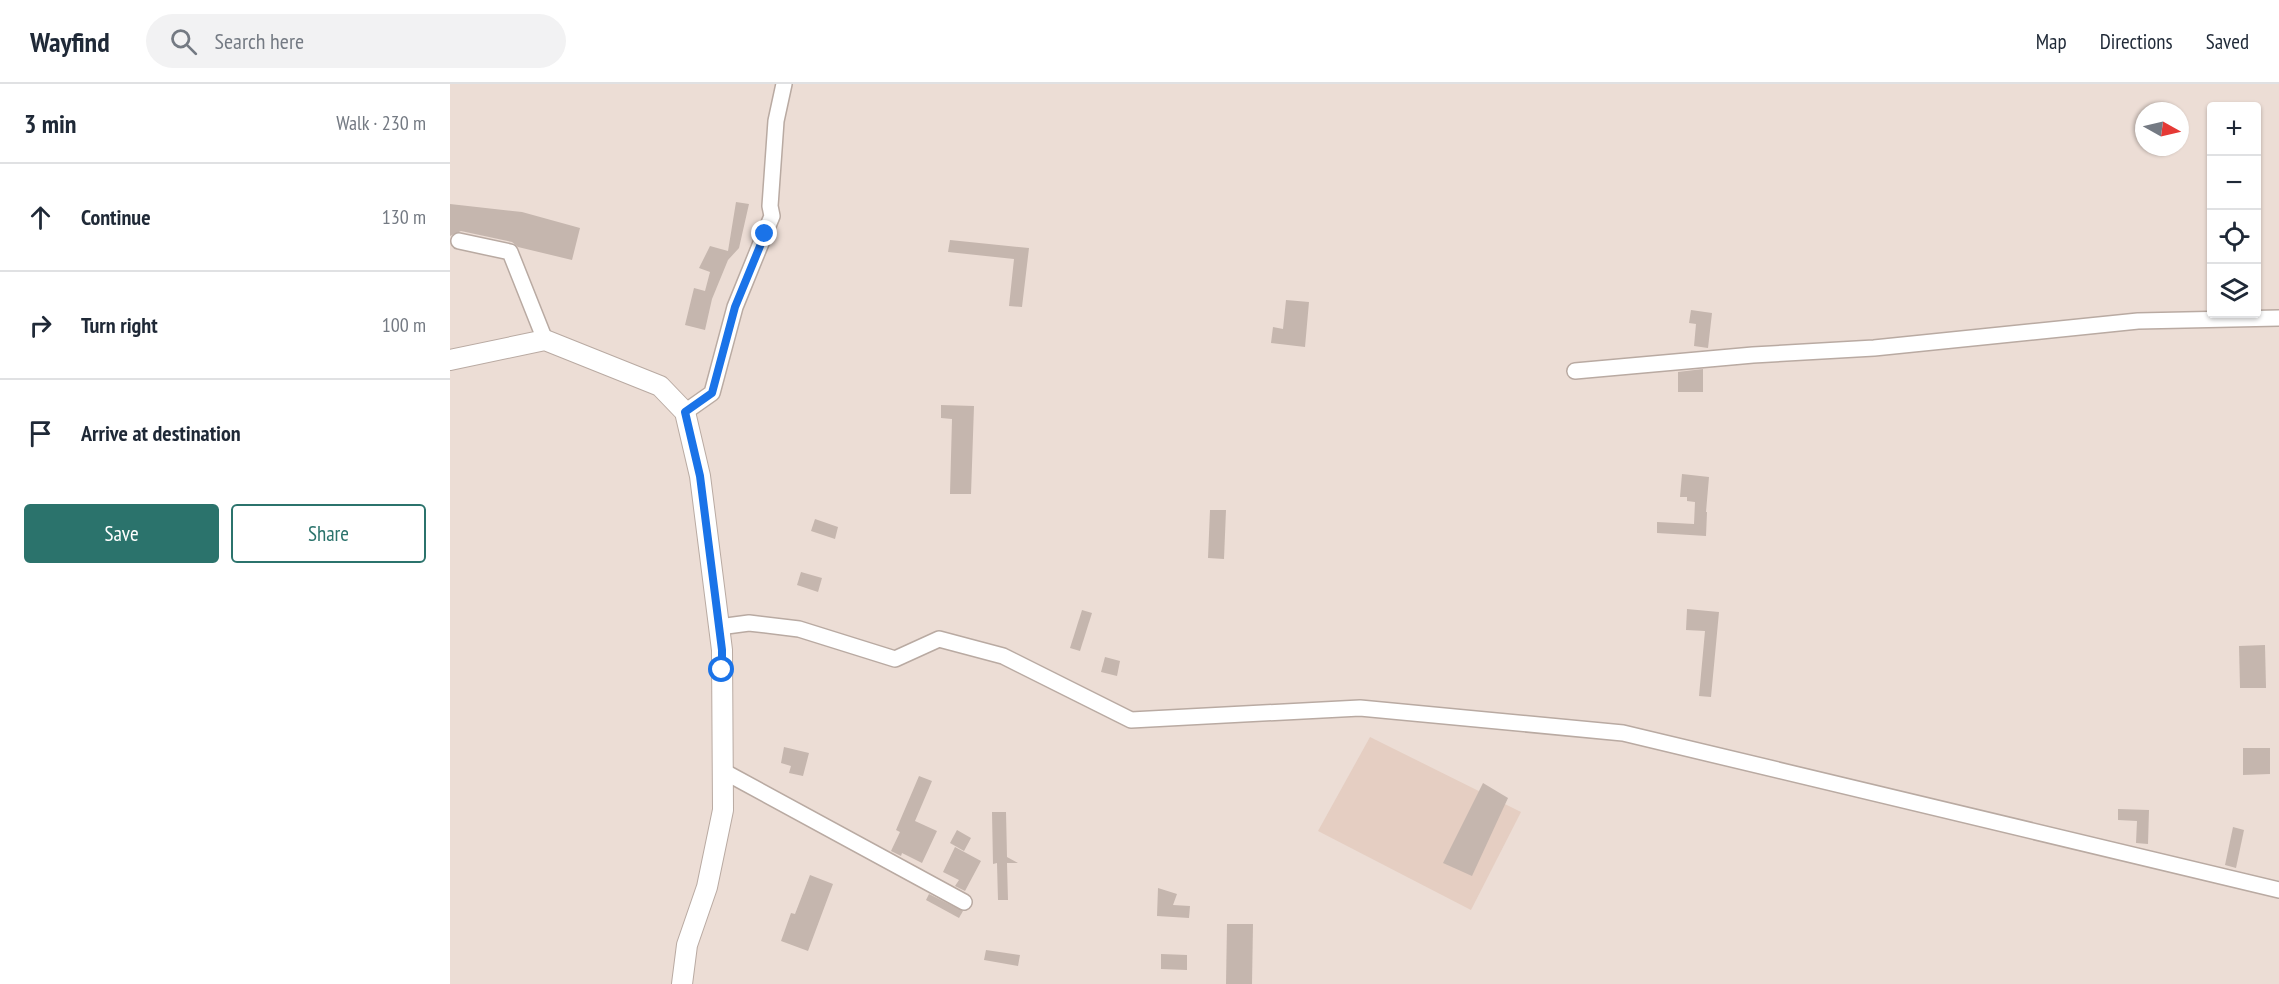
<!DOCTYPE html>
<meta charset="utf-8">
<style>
:root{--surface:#fff;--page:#f2f2f3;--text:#1f2937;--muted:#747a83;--line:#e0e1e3;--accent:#2b736c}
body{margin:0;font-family:"PT Sans Narrow",sans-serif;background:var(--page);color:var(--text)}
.controls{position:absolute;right:18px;top:18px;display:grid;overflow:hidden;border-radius:6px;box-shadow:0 2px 4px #0004}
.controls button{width:54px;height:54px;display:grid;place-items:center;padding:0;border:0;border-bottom:2px solid var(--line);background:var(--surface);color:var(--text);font:30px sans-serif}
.compass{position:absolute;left:1685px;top:18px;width:54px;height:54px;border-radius:50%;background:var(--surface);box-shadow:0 2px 4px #0004;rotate:98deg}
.stop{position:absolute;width:18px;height:18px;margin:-14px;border:4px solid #1a73e8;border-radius:50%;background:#fff}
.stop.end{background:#1a73e8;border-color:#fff;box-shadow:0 2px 6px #0008}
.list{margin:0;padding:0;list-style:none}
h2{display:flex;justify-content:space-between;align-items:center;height:78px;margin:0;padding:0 24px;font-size:26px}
h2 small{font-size:20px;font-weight:400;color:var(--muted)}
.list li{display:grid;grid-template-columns:39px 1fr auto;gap:18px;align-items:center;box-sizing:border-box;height:108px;padding:0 24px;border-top:2px solid var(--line)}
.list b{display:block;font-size:22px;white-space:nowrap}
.list em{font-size:20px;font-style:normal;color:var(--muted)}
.actions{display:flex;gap:12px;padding:18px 24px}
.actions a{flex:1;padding:14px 0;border:2px solid var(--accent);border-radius:6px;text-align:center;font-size:21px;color:var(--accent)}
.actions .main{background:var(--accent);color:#fff}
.icon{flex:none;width:33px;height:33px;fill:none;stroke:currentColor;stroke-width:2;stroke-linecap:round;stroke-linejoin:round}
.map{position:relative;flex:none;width:1829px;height:900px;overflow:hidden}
header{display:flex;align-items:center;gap:36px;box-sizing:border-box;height:84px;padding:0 30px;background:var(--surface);border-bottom:2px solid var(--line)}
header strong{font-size:28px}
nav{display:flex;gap:33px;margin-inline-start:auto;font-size:21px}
.search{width:420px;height:54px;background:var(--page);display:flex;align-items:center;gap:15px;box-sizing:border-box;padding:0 21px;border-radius:33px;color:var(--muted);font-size:22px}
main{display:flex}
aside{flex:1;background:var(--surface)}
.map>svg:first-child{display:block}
</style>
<header>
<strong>Wayfind</strong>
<div class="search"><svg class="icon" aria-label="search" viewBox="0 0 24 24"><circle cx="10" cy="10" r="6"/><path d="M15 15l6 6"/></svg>Search here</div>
<nav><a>Map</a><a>Directions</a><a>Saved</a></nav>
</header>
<main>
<aside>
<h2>3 min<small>Walk · 230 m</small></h2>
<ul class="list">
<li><svg class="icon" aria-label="ahead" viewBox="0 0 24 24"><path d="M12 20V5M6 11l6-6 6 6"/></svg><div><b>Continue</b></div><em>130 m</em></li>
<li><svg class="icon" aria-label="right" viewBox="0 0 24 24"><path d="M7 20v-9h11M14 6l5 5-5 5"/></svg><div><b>Turn right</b></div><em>100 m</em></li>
<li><svg class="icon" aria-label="arrive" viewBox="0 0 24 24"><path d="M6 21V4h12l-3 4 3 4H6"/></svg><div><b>Arrive at destination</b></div></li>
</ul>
<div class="actions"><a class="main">Save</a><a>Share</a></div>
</aside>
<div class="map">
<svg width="1829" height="900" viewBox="0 0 1829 900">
<rect width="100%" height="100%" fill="#ecddd5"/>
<polygon fill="#e5cec2" points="920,653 1071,728 1021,826 868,747"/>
<g fill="#c5b6ae">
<polygon points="286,118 299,120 289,164 278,176 262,215 255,246 235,241 244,204 255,207 260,188 249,184 260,162 278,167"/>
<polygon points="0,120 72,128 130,144 122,176 68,163 62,158 11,147 0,152"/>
<polygon points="500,156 579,164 572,223 559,222 564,175 498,168"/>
<polygon points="836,216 859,218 855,263 821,259 823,243 833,245"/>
<polygon points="1241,226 1262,229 1258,264 1244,262 1246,240 1239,239"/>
<polygon points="1253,285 1253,308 1228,308 1228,288"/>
<polygon points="491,321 524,322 521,410 500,410 502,335 491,334"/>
<polygon points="1232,390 1259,393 1256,428 1257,428 1256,452 1207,449 1207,438 1244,440 1245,418 1237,417 1237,413 1230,413"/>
<polygon points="760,426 776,426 774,475 758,474"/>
<polygon points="365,435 388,443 385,455 361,447"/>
<polygon points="351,488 372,494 368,508 347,501"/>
<polygon points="1237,525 1269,528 1261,613 1249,612 1255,547 1236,546"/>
<polygon points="632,526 642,529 630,567 620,564"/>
<polygon points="1815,561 1816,604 1790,604 1789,562"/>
<polygon points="655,573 670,577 667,592 651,588"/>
<polygon points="334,663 359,669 353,692 339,689 341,682 331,679"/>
<polygon points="1793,664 1820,664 1820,690 1793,691"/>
<polygon points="469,692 482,697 465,737 487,747 472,779 452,769 451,772 441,767 450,748 446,746"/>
<polygon points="1033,699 1058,714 1022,792 993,779"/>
<polygon points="1668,725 1699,726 1698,760 1686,759 1687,737 1668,736"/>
<polygon points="542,728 556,728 557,773 568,779 557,779 558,816 548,816 547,779 543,780"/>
<polygon points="1783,743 1794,746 1786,784 1775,781"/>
<polygon points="507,746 521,754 514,767 500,759"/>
<polygon points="505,763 531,777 515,807 505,802 509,796 493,788"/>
<polygon points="360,791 383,800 358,867 331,857 341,829 345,830"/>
<polygon points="708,804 727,810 723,821 740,822 739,834 707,832"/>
<polygon points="479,810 513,827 509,834 476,816"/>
<polygon points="777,840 803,840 802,900 776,900"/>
<polygon points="536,866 570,871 568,882 534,876"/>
<polygon points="711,870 737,871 737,886 711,885"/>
</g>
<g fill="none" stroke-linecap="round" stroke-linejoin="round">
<g stroke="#b9aaa2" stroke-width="18">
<g id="minor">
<polyline points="9,157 60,168 95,256"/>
<polyline points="1125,287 1303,271 1424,264 1688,237 1829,234"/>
<polyline points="235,328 262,309 285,223 322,132 320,122 326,37 334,0"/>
<polyline points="269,543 299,539 349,545 445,575 489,555 553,572 681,636 910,624 1173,649 1829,806"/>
<polyline points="273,687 514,818"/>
</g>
</g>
<g stroke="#b9aaa2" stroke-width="22">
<polyline id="tertiary" points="0,276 95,256 210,302 235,328 250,392 272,566 273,726 257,803 237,861 232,900"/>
</g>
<use href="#minor" stroke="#fff" stroke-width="15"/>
<use href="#tertiary" stroke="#fff" stroke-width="20"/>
</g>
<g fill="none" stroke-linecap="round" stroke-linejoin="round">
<polyline stroke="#1a73e8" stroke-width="8" points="272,586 272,566 250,392 235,328 262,309 285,223 315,150"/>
</g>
</svg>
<div class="controls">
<button>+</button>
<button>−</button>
<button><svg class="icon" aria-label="locate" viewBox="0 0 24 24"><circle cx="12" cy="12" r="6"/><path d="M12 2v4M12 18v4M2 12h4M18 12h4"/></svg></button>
<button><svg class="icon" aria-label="layers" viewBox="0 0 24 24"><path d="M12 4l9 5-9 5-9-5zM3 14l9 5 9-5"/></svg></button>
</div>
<svg class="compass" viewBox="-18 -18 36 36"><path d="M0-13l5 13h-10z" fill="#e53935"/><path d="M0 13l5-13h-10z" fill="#747a83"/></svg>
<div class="stop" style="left:272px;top:586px"></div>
<div class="stop end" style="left:315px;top:150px"></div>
</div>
</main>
